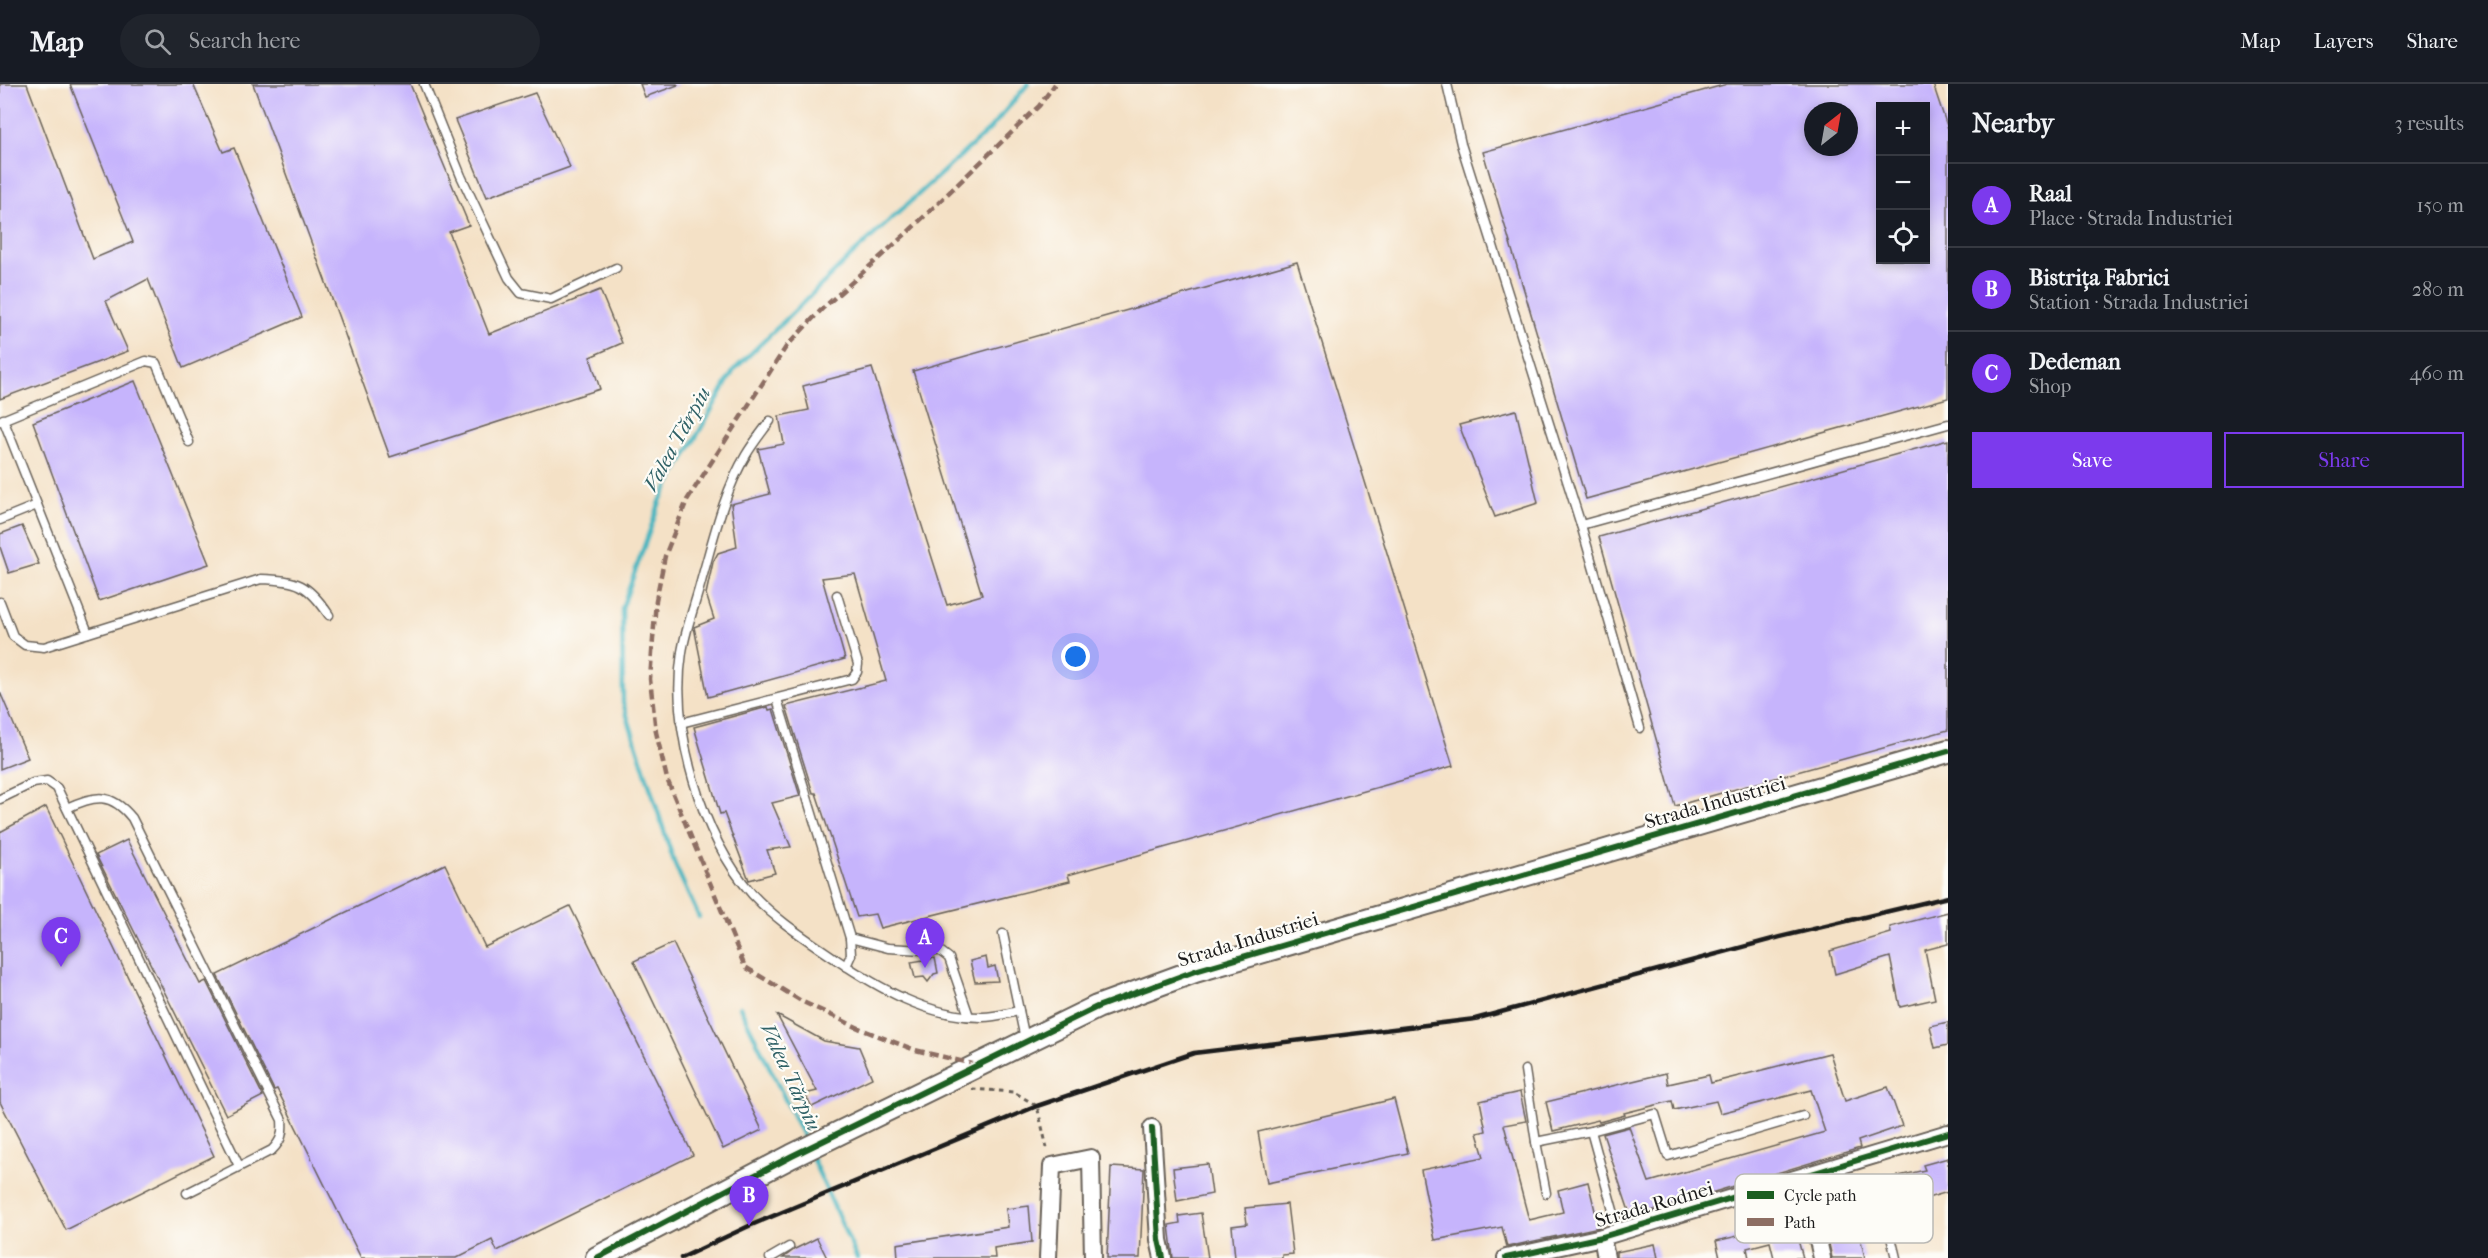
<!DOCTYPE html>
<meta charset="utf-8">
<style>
:root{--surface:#171b24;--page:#20242c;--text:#f1f3f6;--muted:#9ea1a6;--line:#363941;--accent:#7c3aed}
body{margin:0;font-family:"IM FELL French Canon",serif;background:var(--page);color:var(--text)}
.controls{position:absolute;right:18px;top:18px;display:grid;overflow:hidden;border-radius:0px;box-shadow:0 3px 9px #0003}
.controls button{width:54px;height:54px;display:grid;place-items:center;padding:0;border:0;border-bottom:2px solid var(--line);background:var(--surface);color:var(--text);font:30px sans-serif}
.compass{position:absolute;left:1804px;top:18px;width:54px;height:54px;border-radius:50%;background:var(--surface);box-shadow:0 3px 9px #0003;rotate:31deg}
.you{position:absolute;left:1076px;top:573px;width:21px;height:21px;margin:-15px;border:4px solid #fff;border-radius:50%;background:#1a73e8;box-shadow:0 0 0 9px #1a73e833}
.badge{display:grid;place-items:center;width:39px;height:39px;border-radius:50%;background:var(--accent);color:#fff;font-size:20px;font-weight:700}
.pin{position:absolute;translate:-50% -50px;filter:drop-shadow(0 2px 3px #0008)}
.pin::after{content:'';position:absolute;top:32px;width:21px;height:18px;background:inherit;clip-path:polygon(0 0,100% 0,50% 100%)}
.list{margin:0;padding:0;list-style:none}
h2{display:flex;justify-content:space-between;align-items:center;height:78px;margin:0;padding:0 24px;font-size:26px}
h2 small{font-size:20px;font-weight:400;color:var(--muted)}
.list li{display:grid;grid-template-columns:39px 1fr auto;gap:18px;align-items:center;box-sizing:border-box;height:84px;padding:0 24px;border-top:2px solid var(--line)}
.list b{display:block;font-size:22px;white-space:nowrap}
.list p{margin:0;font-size:20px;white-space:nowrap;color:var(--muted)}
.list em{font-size:20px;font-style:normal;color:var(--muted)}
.actions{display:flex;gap:12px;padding:18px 24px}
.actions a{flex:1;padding:14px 0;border:2px solid var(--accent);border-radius:0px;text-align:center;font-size:21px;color:var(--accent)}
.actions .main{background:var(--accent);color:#fff}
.icon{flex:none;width:33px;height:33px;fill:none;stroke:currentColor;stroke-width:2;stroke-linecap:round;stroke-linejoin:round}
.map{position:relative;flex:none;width:1948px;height:1174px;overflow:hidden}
header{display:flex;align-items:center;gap:36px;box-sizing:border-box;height:84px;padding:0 30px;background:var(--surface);border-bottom:2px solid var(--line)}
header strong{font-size:28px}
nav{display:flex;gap:33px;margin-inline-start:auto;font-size:21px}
.search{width:420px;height:54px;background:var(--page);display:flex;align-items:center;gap:15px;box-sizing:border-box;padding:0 21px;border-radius:33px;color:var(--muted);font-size:22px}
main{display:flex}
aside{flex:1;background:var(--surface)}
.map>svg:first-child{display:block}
</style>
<header>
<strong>Map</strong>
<div class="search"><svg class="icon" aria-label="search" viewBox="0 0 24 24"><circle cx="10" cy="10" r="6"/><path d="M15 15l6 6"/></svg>Search here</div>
<nav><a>Map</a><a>Layers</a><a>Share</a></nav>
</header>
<main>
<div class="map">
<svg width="1948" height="1174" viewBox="0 0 1948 1174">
<rect width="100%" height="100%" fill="#fdfcf7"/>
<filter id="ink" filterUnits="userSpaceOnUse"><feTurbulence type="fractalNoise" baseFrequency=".0167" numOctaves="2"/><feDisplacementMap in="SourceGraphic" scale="12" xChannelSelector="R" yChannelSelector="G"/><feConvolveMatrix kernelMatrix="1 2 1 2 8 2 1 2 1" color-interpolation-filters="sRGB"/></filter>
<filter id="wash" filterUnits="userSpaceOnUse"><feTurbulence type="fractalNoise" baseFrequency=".008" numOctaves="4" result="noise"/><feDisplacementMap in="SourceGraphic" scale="24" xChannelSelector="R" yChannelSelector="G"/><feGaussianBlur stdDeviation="1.35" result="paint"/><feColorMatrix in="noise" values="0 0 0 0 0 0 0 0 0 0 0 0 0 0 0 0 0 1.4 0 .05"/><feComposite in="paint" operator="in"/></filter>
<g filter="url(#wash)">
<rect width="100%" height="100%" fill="#f4e1c6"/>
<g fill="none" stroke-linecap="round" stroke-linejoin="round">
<g stroke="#46b5c0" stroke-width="4.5">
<polyline points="699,833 675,781 623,619 622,524 661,415 734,286 854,169 990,45 1028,0"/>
<polyline points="740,923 806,1058"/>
<polyline points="810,1069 857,1174"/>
</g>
</g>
<g id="blocks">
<g fill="#c6b4fc" fill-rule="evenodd">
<polygon points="0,0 27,0 93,175 133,158 70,0 193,0 223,68 234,64 302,233 183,284 148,195 106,217 128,267 0,315"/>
<polygon points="253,0 410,0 469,141 449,148 489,250 600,206 622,259 590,273 600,305 390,373"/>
<polygon points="640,0 677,0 678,1 645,13"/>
<path d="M1727 0H1933L1948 45V314L1586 415 1483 68ZM1881 22H1926V176H1881ZM1813 27H1849V63H1813Z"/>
<polygon points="535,9 570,83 487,113 455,36"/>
<polygon points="1297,178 1453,682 1068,791 1070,797 880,844 875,830 857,833 816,709 813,709 786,622 886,597 855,490 822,494 845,575 708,613 694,543 714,535 706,510 713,478 718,469 737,463 731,420 770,410 758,365 784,360 779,332 809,326 803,302 872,284 947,521 982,511 913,287"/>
<polygon points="135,297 209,480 99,517 33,338"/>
<polygon points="1516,326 1538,419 1495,433 1459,341"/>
<polygon points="1948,356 1948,646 1675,722 1599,453"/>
<polygon points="22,442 39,480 9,489 0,463 0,450"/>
<polygon points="0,608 28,674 0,685"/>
<polygon points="768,623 769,626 773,625 800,712 772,719 791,763 767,766 775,789 749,796 724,729 720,730 694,643"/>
<polygon points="46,723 214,1072 66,1146 0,1018 0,748"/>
<polygon points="127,756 200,900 206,897 263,1012 226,1031 96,771"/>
<polygon points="445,780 485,863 570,822 693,1071 497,1167 492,1156 456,1174 361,1174 277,1005 274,1006 217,891"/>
<polygon points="1948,828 1948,860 1925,866 1935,915 1900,923 1890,873 1835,890 1830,867 1891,849 1890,843"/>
<polygon points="673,859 762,1046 723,1065 634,877"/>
<polygon points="986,873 988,884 995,882 998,897 975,898 970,877"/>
<polygon points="935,874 938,889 934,890 928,898 924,893 915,894 911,878"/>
<polygon points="777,931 824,957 859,963 872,994 812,1023 805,1010 817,1007"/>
<polygon points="1948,938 1948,961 1935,964 1930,942"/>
<polygon points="1830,969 1845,1017 1888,1003 1902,1042 1858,1057 1860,1064 1631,1133 1603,1050 1629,1043 1649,1098 1825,1048 1811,1006 1720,1029 1716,1017 1674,1026 1672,1017 1624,1029 1625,1031 1599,1038 1598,1036 1553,1047 1546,1018 1666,989 1668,1000 1709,991 1711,999"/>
<polygon points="1520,1008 1526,1037 1504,1041 1529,1136 1563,1128 1558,1106 1588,1098 1599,1143 1507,1163 1502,1143 1435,1156 1421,1086 1484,1073 1477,1049 1486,1047 1480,1017"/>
<polygon points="1394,1015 1408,1069 1267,1099 1258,1048"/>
<polygon points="1948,1074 1948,1108 1914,1118 1919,1138 1901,1142 1898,1126 1856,1135 1865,1174 1832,1174 1824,1137 1834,1135 1828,1108 1925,1086 1923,1081"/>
<polygon points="1208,1080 1212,1110 1177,1117 1173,1084"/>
<polygon points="1111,1083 1144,1085 1140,1174 1107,1174"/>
<polygon points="1287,1120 1293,1170 1282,1171 1282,1174 1235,1174 1232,1142 1247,1140 1245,1124"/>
<polygon points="1029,1122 1032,1158 994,1164 995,1174 898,1174 897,1160 1008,1143 1006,1125"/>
<polygon points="1789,1123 1803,1174 1774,1174 1770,1158 1747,1164 1749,1174 1720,1174 1716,1157 1755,1148 1752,1133"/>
<polygon points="1201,1129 1208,1174 1173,1174 1169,1141 1180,1139 1179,1132"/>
<polygon points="817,1154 827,1174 783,1174 795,1165"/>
<polygon points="1655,1160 1658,1174 1616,1174 1616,1168"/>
</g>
</g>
</g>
<g filter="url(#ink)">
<use href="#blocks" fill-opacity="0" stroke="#686158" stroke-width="1.5"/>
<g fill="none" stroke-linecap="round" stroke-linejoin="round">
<g stroke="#686158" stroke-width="11">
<g id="lane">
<polyline points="424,0 461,92 509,194 521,209 551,215 616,184"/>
<polyline points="1447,0 1461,60 1581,441 1640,644"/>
<polyline points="3,335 88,549"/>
<polyline points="0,337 146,277 156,279 189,358"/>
<path d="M770 337C762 348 753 359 746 371 724 408 714 452 702 494 696 518 686 543 682 568 670 646 701 751 752 810 776 836 805 854 834 874 877 903 929 934 983 933 995 933 1008 929 1019 927"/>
<polyline points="0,436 37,421"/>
<polyline points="1581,441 1948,340"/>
<path d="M0 518 13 552 25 561 44 563 261 495C298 496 308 500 329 531"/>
<polyline points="777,615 850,854 851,871 846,882"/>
<polyline points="681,639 852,595 857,588 858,580 837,511"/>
<polyline points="0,715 33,699 47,697 57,704 239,1082"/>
<path d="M67 724C95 711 111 708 132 734L282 1036C283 1049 282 1056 272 1066L187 1109"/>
<polyline points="1003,850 1025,955"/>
<polyline points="850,854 888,864 940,867 949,874 969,932"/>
<polyline points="1525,986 1536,1058"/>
<polyline points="1546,1109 1536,1058 1591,1047"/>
<polyline points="1888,1141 1896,1174"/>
<polyline points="1619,1148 1591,1047 1655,1030 1668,1072 1803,1032"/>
<polyline points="770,1174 789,1163"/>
</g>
</g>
<g stroke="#686158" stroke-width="20">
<g id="street">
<polyline points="1152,1044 1159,1156 1163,1174"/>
<polyline points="1804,1094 1822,1174"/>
<polyline points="1602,1153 1606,1174"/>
<polyline points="1048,1174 1052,1082 1091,1074 1093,1174"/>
<polyline points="1506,1174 1602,1153 1948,1049"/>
</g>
</g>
<g stroke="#686158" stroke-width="26">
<polyline id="secondary" points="597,1174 792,1072 1097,923 1195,887 1948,667"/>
</g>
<polyline stroke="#686158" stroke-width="3" stroke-dasharray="4.5 4.5" stroke-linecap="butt" points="972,1005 1014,1008 1037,1022 1048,1068"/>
<use href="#lane" stroke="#fff" stroke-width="8"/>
<use href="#street" stroke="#fff" stroke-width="16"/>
<use href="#secondary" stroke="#fff" stroke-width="22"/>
<polyline stroke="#1c1c1c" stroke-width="4.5" points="681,1174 749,1142 1037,1022 1194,969 1475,935 1780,853 1948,813"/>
<polyline stroke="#8d6e63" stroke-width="4.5" stroke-dasharray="9 4.5" stroke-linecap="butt" points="977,981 915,966 863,946 803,918 745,883 667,695 656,648 650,595 656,516 665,472 687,416 786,263 823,224 908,148 1039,22 1055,0"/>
<g stroke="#fdfcf7" stroke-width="10">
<g id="cycleway">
<polyline points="1152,1044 1159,1156 1163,1174"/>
<polyline points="597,1174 792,1072 1097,923 1195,887 1948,667"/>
<polyline points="1506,1174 1602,1153 1948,1049"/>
</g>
</g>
<use href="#cycleway" stroke="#1b5e20" stroke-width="6"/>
</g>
</g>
<g text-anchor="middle" stroke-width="4.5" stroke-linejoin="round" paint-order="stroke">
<g font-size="20" fill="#1c1c1c" stroke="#fdfcf7">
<text transform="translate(1715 718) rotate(-16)" y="7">Strada Industriei</text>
<text transform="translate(1248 855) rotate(-17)" y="7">Strada Industriei</text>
<text transform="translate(1654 1120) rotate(-16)" y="7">Strada Rodnei</text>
</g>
<g font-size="21" font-style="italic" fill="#2f6166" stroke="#fdfcf7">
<text transform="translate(677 355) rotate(-61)" y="7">Valea Tărpiu</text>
<text transform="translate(791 993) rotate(65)" y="7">Valea Tărpiu</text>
</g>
</g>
<rect x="1735" y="1090" width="198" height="69" rx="9" fill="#fdfcf7" stroke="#bab9b5" stroke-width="1.5"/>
<rect x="1747" y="1107" width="27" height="8" fill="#1b5e20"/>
<rect x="1747" y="1134" width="27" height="8" fill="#8d6e63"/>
<g font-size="16" fill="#1c1c1c">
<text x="1784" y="1117">Cycle path</text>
<text x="1784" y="1144">Path</text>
</g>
</svg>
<div class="controls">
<button>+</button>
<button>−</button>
<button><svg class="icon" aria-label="locate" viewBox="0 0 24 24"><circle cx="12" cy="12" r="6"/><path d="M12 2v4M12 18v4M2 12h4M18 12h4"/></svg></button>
</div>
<svg class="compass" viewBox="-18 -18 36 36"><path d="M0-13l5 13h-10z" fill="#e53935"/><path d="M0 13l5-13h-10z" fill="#9ea1a6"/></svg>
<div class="you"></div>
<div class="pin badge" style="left:925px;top:884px">A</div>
<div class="pin badge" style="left:749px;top:1142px">B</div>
<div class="pin badge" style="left:61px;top:883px">C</div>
</div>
<aside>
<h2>Nearby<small>3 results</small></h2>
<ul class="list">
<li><span class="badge">A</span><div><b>Raal</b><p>Place · Strada Industriei</p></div><em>150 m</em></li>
<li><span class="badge">B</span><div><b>Bistrița Fabrici</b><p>Station · Strada Industriei</p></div><em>280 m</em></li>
<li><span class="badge">C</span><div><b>Dedeman</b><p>Shop</p></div><em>460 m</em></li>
</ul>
<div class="actions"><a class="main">Save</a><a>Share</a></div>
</aside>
</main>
